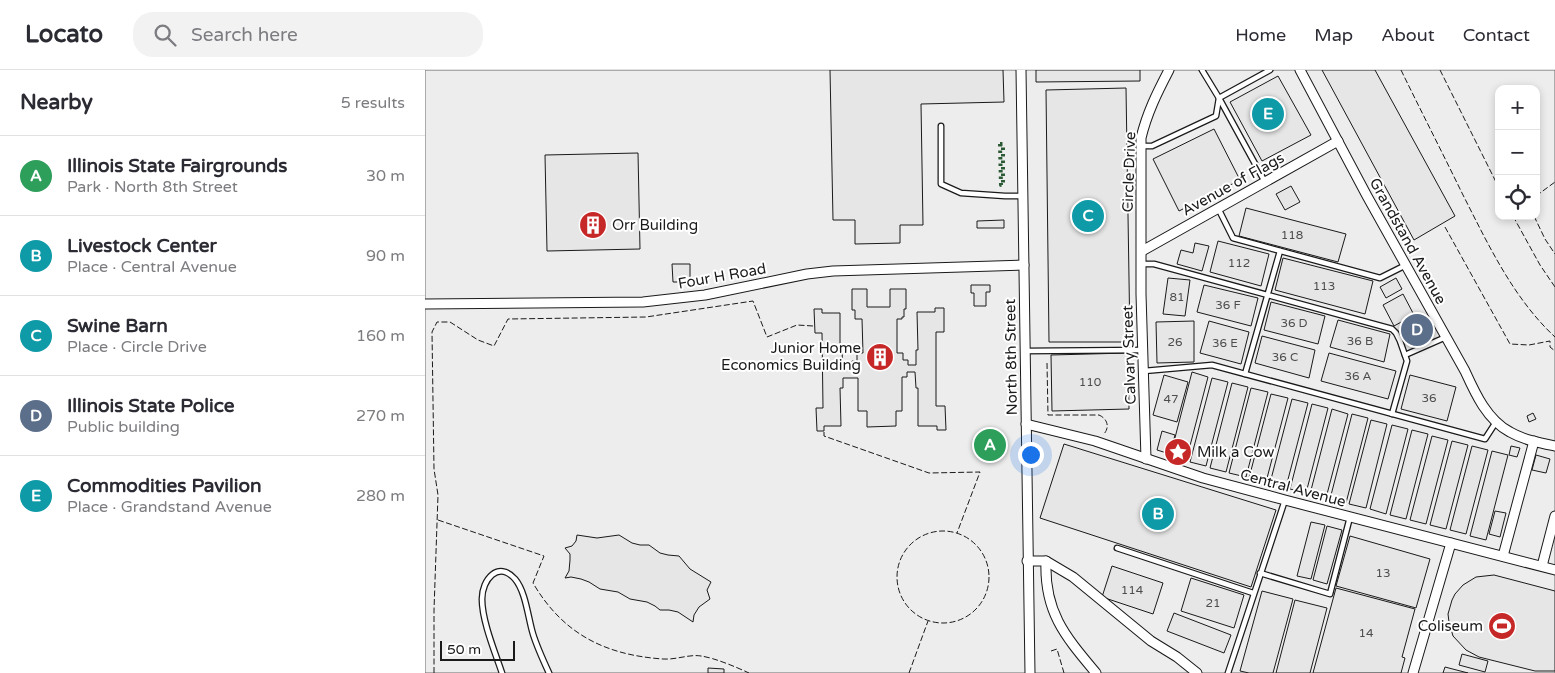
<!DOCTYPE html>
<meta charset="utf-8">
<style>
:root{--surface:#fff;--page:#f2f2f3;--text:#2b2b33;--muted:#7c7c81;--line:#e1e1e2;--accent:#111827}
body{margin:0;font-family:"Varela Round",sans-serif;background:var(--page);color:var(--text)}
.controls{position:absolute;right:15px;top:15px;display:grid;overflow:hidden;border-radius:10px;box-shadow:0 2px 8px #0003}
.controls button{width:45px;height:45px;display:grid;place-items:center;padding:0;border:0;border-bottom:1px solid var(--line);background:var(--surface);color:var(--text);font:25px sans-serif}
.scale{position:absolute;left:15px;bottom:12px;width:75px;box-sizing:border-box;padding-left:5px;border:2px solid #1a1a1a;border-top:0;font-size:14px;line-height:18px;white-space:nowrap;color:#1a1a1a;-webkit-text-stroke:4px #fff;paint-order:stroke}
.you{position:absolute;left:605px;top:384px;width:18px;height:18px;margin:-12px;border:4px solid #fff;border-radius:50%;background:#1a73e8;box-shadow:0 0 0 8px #1a73e833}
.badge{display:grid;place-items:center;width:32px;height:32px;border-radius:50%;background:var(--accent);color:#fff;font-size:16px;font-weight:700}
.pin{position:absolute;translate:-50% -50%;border:2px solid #fff;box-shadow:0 1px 5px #0006}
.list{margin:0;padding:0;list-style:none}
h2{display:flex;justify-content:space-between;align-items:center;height:65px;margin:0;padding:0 20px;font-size:21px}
h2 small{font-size:16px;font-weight:400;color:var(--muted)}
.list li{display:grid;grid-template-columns:32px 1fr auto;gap:15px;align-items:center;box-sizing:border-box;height:80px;padding:0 20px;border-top:1px solid var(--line)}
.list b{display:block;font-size:19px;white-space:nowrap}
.list p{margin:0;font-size:16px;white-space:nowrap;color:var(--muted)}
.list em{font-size:16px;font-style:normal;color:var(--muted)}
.icon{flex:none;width:28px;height:28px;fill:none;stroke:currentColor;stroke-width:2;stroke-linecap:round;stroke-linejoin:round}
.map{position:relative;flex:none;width:1130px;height:603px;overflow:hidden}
header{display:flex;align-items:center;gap:30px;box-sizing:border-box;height:70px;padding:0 25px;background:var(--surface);border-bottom:1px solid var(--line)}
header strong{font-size:24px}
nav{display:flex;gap:28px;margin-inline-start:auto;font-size:18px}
.search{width:350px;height:45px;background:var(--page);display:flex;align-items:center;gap:12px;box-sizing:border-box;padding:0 18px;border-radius:20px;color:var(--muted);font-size:19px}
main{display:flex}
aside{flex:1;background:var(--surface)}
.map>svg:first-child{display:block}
</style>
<header>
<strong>Locato</strong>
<div class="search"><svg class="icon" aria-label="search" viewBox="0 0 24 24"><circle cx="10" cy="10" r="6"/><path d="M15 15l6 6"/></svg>Search here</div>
<nav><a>Home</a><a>Map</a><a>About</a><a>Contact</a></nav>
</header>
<main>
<aside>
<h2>Nearby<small>5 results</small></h2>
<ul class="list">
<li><span class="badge" style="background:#2e9e5b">A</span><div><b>Illinois State Fairgrounds</b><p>Park · North 8th Street</p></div><em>30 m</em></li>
<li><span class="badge" style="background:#0f9aa8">B</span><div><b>Livestock Center</b><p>Place · Central Avenue</p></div><em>90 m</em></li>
<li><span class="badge" style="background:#0f9aa8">C</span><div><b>Swine Barn</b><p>Place · Circle Drive</p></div><em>160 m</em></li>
<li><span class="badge" style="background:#5c6f8a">D</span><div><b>Illinois State Police</b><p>Public building</p></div><em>270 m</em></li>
<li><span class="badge" style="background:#0f9aa8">E</span><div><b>Commodities Pavilion</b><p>Place · Grandstand Avenue</p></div><em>280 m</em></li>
</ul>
</aside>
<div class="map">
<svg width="1130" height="603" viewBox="0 0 1130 603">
<rect width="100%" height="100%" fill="#fff"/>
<path fill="#ededed" stroke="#6a6a6a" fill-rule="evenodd" d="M0 0H1130V603H0ZM1074 19H1111V146H1074Z"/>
<g fill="#e6e6e6" stroke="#1a1a1a">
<polygon points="405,0 578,0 579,32 496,34 498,155 475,155 475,173 430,174 430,150 408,150"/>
<polygon points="611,0 715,0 715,11 611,12"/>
<polygon points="897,0 950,0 1030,146 989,170"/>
<polygon points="853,6 886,65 837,91 805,32"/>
<polygon points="701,18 705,272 624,272 621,20"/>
<polygon points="789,59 815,110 754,141 728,89"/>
<polygon points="213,83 215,179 122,181 120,85"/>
<polygon points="866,116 875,132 860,140 851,124"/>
<polygon points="821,138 921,164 913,192 814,166"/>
<polygon points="579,150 579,158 552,158 552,151"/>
<polygon points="793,171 844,184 836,216 785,202"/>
<polygon points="770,173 784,176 777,201 752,194 756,180 768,183"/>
<polygon points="858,188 948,211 940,244 850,220"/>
<polygon points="247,194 265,194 265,212 248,212"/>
<polygon points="743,208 765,210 760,246 738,244"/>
<polygon points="971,208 977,219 961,228 955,217"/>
<polygon points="546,215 565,215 565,222 561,222 561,236 549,236 549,223 546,223"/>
<polygon points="779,215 833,228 826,256 772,242"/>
<polygon points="427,219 442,219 442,237 465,237 465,219 481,219 481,239 479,239 479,247 477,247 477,249 472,249 472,283 478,283 478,290 483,290 483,295 491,295 491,280 493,280 492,242 510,242 510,238 519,238 519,262 511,262 511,336 520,336 521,360 512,360 512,356 493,356 493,318 491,318 490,302 482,302 482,307 477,307 477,341 471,341 471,356 442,357 442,341 433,341 433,308 418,308 418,318 415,318 416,356 399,356 399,361 392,361 391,338 398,338 397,263 390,263 389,239 397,239 397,243 415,243 415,282 417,282 418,297 427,297 427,291 432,291 432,283 438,283 437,249 430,249 430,240 427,240"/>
<polygon points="978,224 989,245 969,256 958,235"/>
<polygon points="846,232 900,246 893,274 839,260"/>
<polygon points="993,248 1003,266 991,272 981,255"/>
<polygon points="913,250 965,264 959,292 905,277"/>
<polygon points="769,251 769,292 732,293 731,252"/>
<polygon points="784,251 824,262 816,294 775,283"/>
<polygon points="837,266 890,280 884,308 830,293"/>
<polygon points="703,283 704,339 627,341 626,285"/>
<polygon points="904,283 971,301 963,329 896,311"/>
<polygon points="767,302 783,307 761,391 745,387"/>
<polygon points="739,305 763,312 752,352 728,345"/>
<polygon points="985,305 1031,317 1022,351 976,339"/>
<polygon points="787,308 803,312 781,396 765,392"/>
<polygon points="807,313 823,317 801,402 785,398"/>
<polygon points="826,318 843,322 821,407 804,403"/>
<polygon points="846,324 863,328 841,412 824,408"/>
<polygon points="867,329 883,333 861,417 845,413"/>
<polygon points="887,334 903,338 881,423 865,419"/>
<polygon points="907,339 923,344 901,428 885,424"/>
<polygon points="1108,343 1111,349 1104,352 1102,346"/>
<polygon points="927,344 943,348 921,433 905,429"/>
<polygon points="946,350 962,354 941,438 924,434"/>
<polygon points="967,355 983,359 961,444 945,439"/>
<polygon points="987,360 1003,364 981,449 965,445"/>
<polygon points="737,361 750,365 745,384 732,380"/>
<polygon points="1007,366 1023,370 1001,454 985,450"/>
<polygon points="1027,371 1043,375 1021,459 1005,455"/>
<polygon points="639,374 851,440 826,517 615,448"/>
<polygon points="1047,376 1063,380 1041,464 1025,460"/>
<polygon points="1086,376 1095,378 1092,387 1084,385"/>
<polygon points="1067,381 1083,385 1061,470 1045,466"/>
<polygon points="1111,385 1125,389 1121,403 1107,400"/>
<polygon points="1070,441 1081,443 1075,467 1064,464"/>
<polygon points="886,452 900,455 886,509 872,506"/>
<polygon points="902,456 917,460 902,514 888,510"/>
<polygon points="152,465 172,468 194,465 207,473 215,475 224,475 235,483 243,485 254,486 265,499 286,512 282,520 285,529 274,537 269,545 268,552 253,542 244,540 235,540 230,536 222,532 205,529 193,522 175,519 164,512 156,509 146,507 140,508 144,501 145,490 145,484 140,478 147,476 151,471"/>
<polygon points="925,466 1005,489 991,538 911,516"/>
<polygon points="687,496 738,513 728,544 677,527"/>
<polygon points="1069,505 1130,521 1130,601 1110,601 1054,587 1041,580 1028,566 1024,552 1023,544 1027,530 1030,524 1038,515 1051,507"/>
<polygon points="766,508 819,525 809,558 756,541"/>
<polygon points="911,518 990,539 977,587 980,588 976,603 888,603"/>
<polygon points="837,521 868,529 848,603 824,603 815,601"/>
<polygon points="870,530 902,538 885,603 851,603"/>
<polygon points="749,543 806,565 799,583 742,561"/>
<polygon points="1037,584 1063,591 1060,602 1034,595"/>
<polygon points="1020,597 1043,603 1018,603"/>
<polygon points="283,598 299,599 299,603 283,603"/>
</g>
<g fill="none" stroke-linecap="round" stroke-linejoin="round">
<g stroke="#1a1a1a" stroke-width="7">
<g id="service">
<polyline points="777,0 794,28 840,112"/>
<polyline points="516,56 516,114 536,123 580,126 598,126"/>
<polyline points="716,76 727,76 791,46 794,28 845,0"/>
<polyline points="793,138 808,168 955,208 981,195"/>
<polyline points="717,194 729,194 967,259 971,263 975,271 982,291 967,344"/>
<polyline points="600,281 718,280"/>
<polyline points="980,285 1021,267"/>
<polyline points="719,301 787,295 1060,369 1071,352"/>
<polyline points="820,304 855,181"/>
<polyline points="692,478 828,523"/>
<polyline points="835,503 905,524 925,447"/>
<path d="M77 603C70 582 57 551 57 529 57 510 73 490 90 509 101 522 103 548 108 564 112 577 118 590 124 603"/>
<polyline points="803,603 860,430"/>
</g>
</g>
<g stroke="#1a1a1a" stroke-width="11">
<g id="minor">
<polyline points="596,0 605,603"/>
<path d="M875 0 942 126 1040 301C1050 323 1062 350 1085 362 1099 370 1115 373 1130 376"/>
<polyline points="717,181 913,71"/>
<polyline points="0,234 218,232 280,225 382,204 408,201 599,195"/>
<polyline points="601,354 670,371 778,408 860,430 1130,500"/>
<path d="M721 389 716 224V68C722 43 732 23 744 0"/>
<polyline points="1078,486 1109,371"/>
<polyline points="602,491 621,491 648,507 726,571 752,587 772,603"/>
<path d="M621 491C619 542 640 566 671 603"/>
<polyline points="1117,496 1130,446"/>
<polyline points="988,603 1026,473"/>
</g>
</g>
<use href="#service" stroke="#fff" stroke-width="4.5"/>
<use href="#minor" stroke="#fff" stroke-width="9"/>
<polygon stroke="#2b5a34" stroke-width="4" stroke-dasharray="2.5 4" stroke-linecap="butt" points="575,74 578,74 578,115 576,115"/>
<g stroke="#1a1a1a" stroke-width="1" stroke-dasharray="6 2.5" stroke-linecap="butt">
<path d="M976 0C996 41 1017 82 1037 123 1063 174 1088 228 1130 267"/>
<polyline points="1015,0 1074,118"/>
<polyline points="1111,126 1130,112"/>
<polyline points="1088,146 1115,195 1130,217"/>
<polyline points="1109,146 1120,169 1130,184"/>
<polyline points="1020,157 1085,274 1104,275 1125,271 1125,277 1130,281"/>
<path d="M622 293 623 345H674C683 349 685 358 678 365"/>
<polyline points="399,362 399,366 504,403 555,402 532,463"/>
<path d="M13 450 119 486 108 513C138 564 180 585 238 589 251 590 264 584 276 586 290 588 311 597 324 603"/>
<circle cx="518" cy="507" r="46"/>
<polyline points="626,581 632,579 639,603"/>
<polyline points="9,603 9,540 13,425 9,399 7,262 12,252 25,252 53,270 69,276 83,249 221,247 328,231 342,267 372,255 388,256"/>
<polyline points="484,603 503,551"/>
</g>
</g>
<defs>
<g id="building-disc" transform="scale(1.4375)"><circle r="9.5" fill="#c62828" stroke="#fff"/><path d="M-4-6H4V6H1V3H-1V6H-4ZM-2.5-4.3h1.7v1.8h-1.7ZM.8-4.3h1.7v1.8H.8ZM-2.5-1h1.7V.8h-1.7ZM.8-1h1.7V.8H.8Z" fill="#fff"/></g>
<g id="sight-disc" transform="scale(1.4375)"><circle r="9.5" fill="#c62828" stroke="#fff"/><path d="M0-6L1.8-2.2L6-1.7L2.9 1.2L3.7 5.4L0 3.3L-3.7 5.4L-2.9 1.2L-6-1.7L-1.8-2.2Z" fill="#fff"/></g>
<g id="stadium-disc" transform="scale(1.4375)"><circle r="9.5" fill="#c62828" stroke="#fff"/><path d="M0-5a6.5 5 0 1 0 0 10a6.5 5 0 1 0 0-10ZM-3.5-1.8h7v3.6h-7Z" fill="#fff"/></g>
</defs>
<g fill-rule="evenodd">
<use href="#building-disc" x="168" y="155"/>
<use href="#building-disc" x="455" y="287"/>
<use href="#sight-disc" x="753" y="382"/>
<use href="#stadium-disc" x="1077" y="556"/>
</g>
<g text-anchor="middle" stroke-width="4" stroke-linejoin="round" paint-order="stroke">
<g font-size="12" fill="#4d4d4d">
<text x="867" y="169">118</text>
<text x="814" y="197">112</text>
<text x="899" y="220">113</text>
<text x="752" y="231">81</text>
<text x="803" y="239">36 F</text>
<text x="869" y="257">36 D</text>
<text x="935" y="275">36 B</text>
<text x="750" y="276">26</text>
<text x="800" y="277">36 E</text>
<text x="860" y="291">36 C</text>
<text x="933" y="310">36 A</text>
<text x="665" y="316">110</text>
<text x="1004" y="332">36</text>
<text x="746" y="333">47</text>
<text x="958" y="507">13</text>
<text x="707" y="524">114</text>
<text x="788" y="537">21</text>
<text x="941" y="567">14</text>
</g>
<g font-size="15" fill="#1a1a1a" stroke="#fff">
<text transform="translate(704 102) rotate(-88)" y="5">Circle Drive</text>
<text transform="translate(808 114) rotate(-29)" y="5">Avenue of Flags</text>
<text transform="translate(983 171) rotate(61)" y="5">Grandstand Avenue</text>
<text transform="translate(297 206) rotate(-10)" y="5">Four H Road</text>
<text transform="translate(704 285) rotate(-92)" y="5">Calvary Street</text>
<text transform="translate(586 287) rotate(-91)" y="5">North 8th Street</text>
<text transform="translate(868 418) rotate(15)" y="5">Central Avenue</text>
</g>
<g font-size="15" fill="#1a1a1a" stroke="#fff" text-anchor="start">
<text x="187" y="160">Orr Building</text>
<text x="436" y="283" text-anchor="end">Junior Home<tspan x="436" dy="17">Economics Building</tspan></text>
<text x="772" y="387">Milk a Cow</text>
<text x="1058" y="561" text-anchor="end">Coliseum</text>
</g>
</g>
</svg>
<div class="controls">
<button>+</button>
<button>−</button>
<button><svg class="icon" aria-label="locate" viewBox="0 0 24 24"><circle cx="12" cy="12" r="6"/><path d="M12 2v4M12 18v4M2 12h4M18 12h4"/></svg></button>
</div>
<div class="scale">50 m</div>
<div class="you"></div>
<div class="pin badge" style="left:565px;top:375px;background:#2e9e5b">A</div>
<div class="pin badge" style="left:733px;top:444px;background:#0f9aa8">B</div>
<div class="pin badge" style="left:663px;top:146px;background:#0f9aa8">C</div>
<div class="pin badge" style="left:992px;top:260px;background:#5c6f8a">D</div>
<div class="pin badge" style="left:843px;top:44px;background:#0f9aa8">E</div>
</div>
</main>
